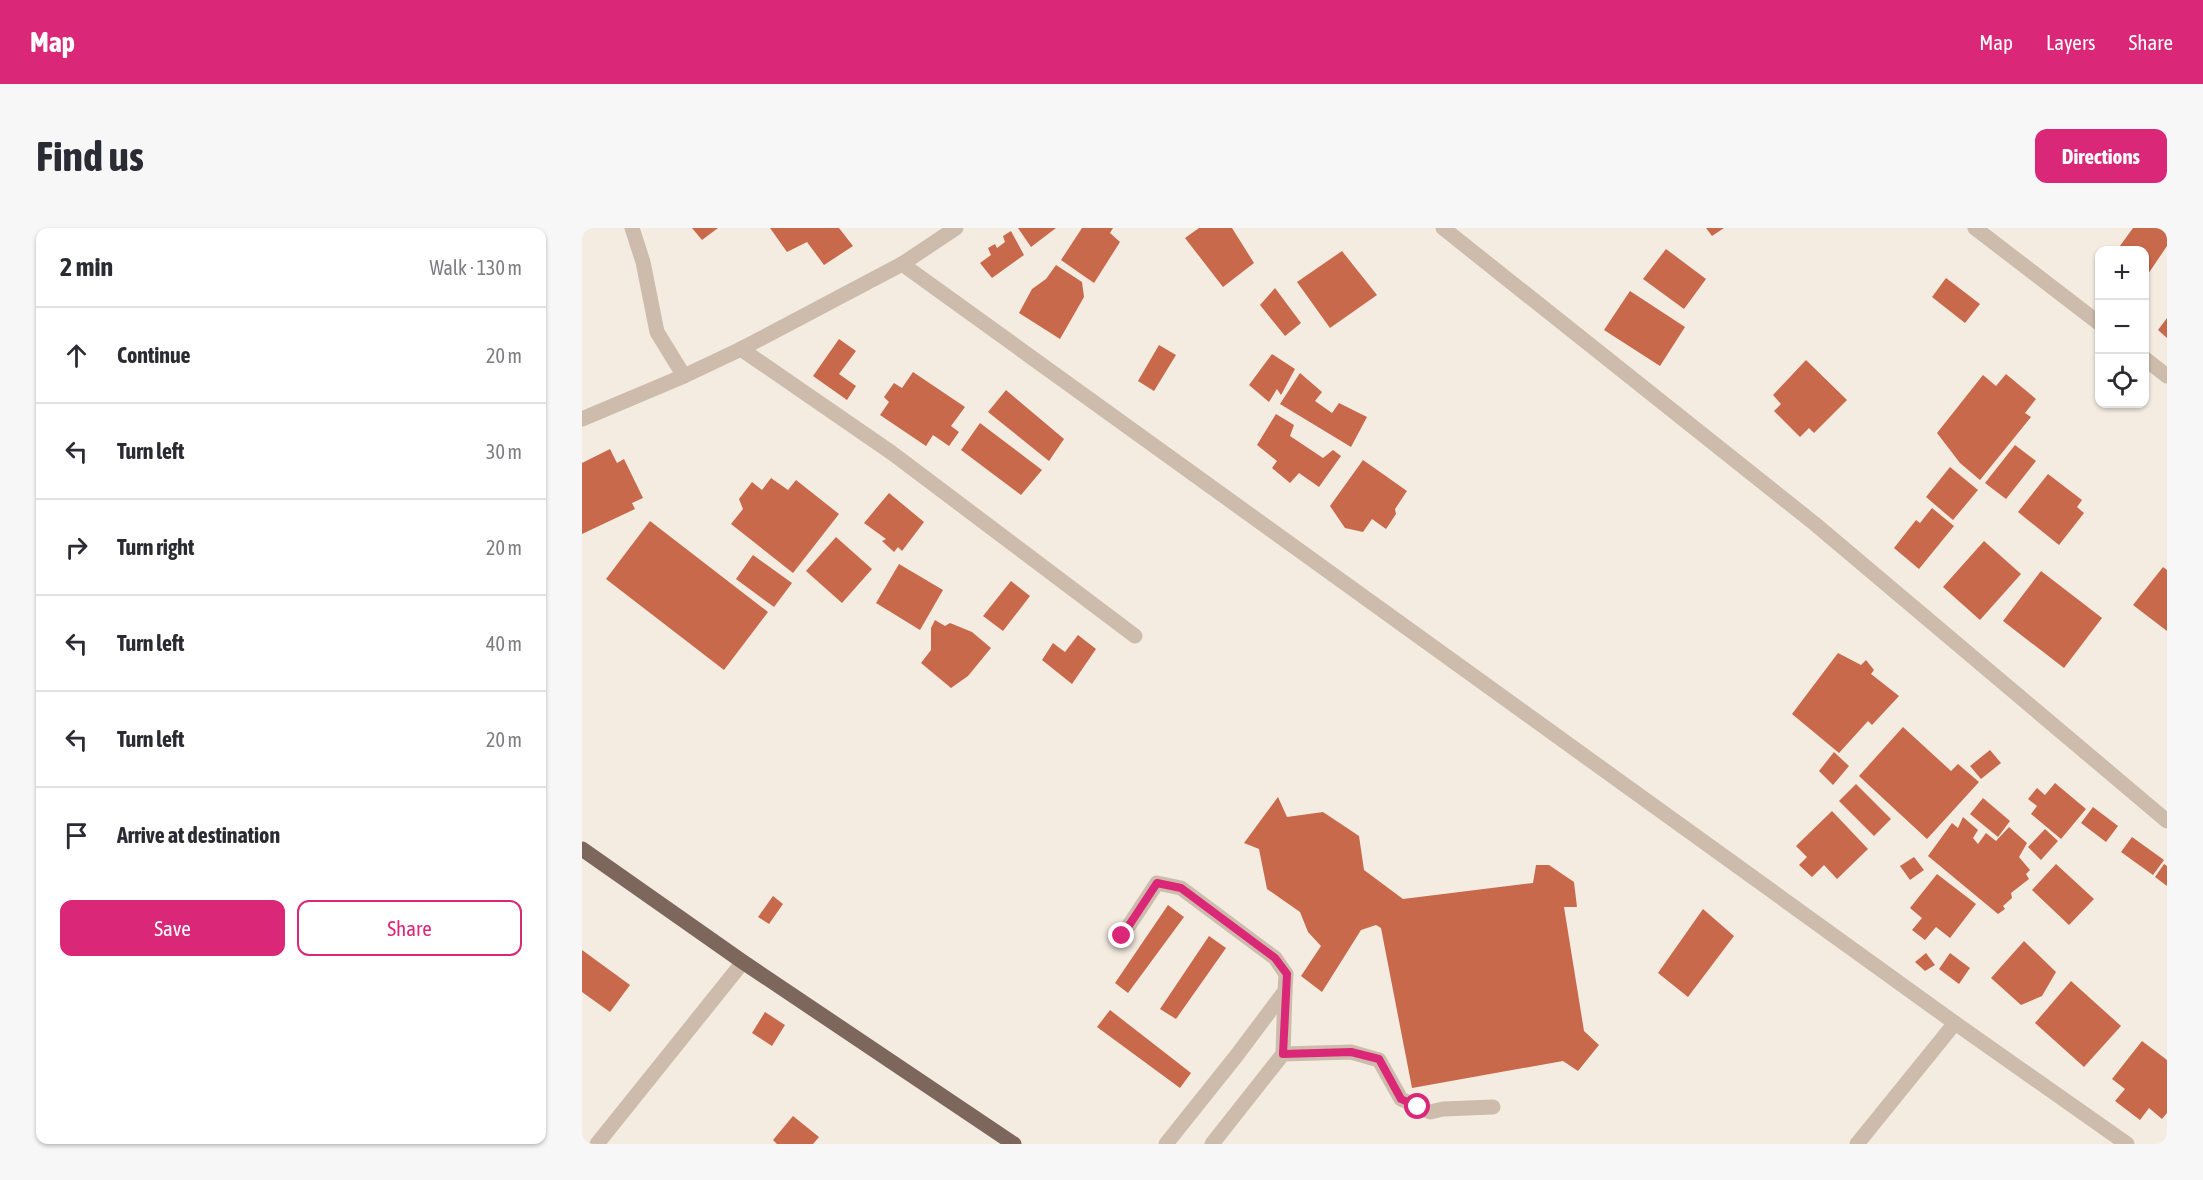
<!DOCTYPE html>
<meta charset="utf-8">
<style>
:root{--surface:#fff;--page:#f7f7f7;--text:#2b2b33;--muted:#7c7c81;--line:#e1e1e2;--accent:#db2777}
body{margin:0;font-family:"Asap Condensed",sans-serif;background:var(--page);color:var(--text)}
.controls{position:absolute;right:18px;top:18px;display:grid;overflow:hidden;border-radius:12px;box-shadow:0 2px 4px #0004}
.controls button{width:54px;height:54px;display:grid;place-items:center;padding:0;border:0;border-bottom:2px solid var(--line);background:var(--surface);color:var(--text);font:30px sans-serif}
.stop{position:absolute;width:18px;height:18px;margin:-14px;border:4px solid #db2777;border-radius:50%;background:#fff}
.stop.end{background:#db2777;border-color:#fff;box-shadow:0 2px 6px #0008}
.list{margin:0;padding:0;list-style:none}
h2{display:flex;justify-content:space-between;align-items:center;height:78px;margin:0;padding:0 24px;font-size:26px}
h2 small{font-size:20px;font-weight:400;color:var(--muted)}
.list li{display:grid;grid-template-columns:39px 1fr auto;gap:18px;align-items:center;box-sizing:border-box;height:96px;padding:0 24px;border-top:2px solid var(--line)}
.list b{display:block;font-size:22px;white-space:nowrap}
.list em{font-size:20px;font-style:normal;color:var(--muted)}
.actions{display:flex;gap:12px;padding:18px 24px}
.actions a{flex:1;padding:14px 0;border:2px solid var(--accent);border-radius:12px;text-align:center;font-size:21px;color:var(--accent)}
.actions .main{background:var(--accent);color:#fff}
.icon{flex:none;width:33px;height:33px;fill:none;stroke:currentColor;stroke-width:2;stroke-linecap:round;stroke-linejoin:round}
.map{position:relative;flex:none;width:1585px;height:916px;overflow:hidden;border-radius:12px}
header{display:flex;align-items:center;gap:36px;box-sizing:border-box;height:84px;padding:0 30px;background:var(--accent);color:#fff}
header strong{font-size:28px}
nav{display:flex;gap:33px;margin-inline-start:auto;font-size:21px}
.intro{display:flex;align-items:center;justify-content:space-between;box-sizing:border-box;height:144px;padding:0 36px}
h1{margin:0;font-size:42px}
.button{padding:15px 27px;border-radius:12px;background:var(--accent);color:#fff;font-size:21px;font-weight:700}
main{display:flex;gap:36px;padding:0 36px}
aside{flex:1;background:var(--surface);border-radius:12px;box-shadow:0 2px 4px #0004}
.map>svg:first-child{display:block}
</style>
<header>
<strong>Map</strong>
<nav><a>Map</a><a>Layers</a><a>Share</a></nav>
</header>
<div class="intro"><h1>Find us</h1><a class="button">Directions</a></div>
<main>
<aside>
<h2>2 min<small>Walk · 130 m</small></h2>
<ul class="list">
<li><svg class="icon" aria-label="ahead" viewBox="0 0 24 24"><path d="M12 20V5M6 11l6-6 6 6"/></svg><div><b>Continue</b></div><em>20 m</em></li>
<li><svg class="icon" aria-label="left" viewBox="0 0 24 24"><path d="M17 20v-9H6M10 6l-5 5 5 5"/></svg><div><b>Turn left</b></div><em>30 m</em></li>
<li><svg class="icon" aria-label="right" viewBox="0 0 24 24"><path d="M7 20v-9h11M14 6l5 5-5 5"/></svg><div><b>Turn right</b></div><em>20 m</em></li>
<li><svg class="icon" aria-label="left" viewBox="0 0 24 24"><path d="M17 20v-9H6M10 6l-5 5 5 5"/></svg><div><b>Turn left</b></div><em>40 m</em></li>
<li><svg class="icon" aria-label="left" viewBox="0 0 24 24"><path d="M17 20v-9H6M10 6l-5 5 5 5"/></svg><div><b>Turn left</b></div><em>20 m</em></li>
<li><svg class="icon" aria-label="arrive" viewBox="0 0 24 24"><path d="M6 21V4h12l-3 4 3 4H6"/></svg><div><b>Arrive at destination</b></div></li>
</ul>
<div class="actions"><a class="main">Save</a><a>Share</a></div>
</aside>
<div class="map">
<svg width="1585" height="916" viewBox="0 0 1585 916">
<rect width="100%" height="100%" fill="#f4ebe1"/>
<g fill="#c8694b">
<polygon points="110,0 136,0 120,12"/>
<polygon points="188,0 257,0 271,18 242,37 225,14 205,24"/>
<polygon points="436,0 474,0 449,19"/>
<polygon points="500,0 531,0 528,5 538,14 512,55 479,32"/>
<polygon points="617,0 650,0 672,35 641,59 603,10"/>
<polygon points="1124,0 1142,0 1130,8"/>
<polygon points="1551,0 1585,0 1585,18 1562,52 1562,22 1535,22"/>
<polygon points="429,3 442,27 410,50 398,35 409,27 406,20 413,16 415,20 423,14 421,8"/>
<polygon points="1084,21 1124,51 1102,81 1061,51"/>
<polygon points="760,23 795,67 748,100 715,54"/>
<polygon points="474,37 500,54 502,69 478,111 437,85 450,61 464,51"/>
<polygon points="1364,50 1398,76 1383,95 1350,69"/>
<polygon points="693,60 719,95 703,108 678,77"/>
<polygon points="1048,63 1103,99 1078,138 1022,102"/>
<polygon points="1585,90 1585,110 1576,102"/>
<polygon points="257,111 274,123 257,146 274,158 265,172 231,148"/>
<polygon points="577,117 594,127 572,163 556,153"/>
<polygon points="690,126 713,141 699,167 695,161 687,174 667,157"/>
<polygon points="1224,132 1265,172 1232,205 1227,200 1218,209 1192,183 1199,176 1191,167"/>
<polygon points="331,144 383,179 369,198 377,204 367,218 351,207 344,218 298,187 307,174 302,169 312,155 320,160"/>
<polygon points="718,145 740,164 733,173 750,185 757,175 785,189 769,219 698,176"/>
<polygon points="1424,146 1454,171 1443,185 1449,189 1398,252 1378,235 1355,205 1401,147 1414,158"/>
<polygon points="424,162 482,211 467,233 406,184"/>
<polygon points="694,186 712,197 708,208 741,230 751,222 759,228 737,259 717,245 708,255 690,240 695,233 675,217"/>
<polygon points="398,195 460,242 439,267 379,222"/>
<polygon points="1433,217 1454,233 1424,271 1403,255"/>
<polygon points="28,221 35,235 42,231 61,270 50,275 53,281 0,306 0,235"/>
<polygon points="781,232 825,263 813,281 814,286 804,301 790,291 781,304 763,300 748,278"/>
<polygon points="1368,239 1396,262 1371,292 1344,269"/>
<polygon points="1466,246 1500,272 1495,279 1502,285 1477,317 1436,284"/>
<polygon points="189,250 206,262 214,252 257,286 211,345 149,296 161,281 157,271 170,254 180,262"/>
<polygon points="307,265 342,294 320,323 316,319 312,324 300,313 304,311 282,295"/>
<polygon points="1350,280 1372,298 1337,341 1312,320 1334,292 1338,295"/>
<polygon points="68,293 186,384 142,442 24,351"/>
<polygon points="254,309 290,341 260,375 224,343"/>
<polygon points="1402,313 1439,346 1398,392 1361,359"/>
<polygon points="171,327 210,355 192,379 154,351"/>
<polygon points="317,336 361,362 338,402 294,375"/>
<polygon points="1581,339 1585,342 1585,403 1551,377"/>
<polygon points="1459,343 1520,390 1482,440 1421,393"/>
<polygon points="429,353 448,368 421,403 401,388"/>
<polygon points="353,392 363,398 368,395 390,404 409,420 386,448 369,460 339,435 349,422 349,400"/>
<polygon points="496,407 514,421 490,456 460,432 471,415 483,424"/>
<polygon points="1256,425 1279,437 1284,432 1292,442 1289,446 1317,468 1290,497 1286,493 1257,525 1210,486"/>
<polygon points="1321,499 1369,543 1376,536 1397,554 1345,611 1277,548"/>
<polygon points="1408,522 1419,535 1399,551 1388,538"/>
<polygon points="1252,524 1267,538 1251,557 1237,543"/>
<polygon points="1473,555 1504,581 1479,611 1449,586 1455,578 1446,571 1455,560 1463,567"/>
<polygon points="1274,556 1309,591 1292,608 1257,573"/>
<polygon points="696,569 705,589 741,584 777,608 782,642 821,671 951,655 954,637 967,637 992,654 995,679 982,679 1002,803 1017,817 996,843 981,833 830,860 799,700 794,697 779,702 740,764 719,748 739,718 726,704 718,684 685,661 677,621 662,615"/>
<polygon points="1401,570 1428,593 1416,609 1388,586"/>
<polygon points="1511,579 1536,598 1524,614 1499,595"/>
<polygon points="1250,583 1286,621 1255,651 1242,637 1230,649 1217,637 1225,629 1214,618"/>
<polygon points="1381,589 1396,602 1391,610 1396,616 1404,605 1414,613 1427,599 1445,615 1437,629 1448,642 1444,646 1447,651 1429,665 1430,670 1421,678 1423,681 1416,686 1346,628 1370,595 1376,600"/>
<polygon points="1463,601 1476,613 1459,632 1446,619"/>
<polygon points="1550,609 1582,632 1571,647 1539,624"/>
<polygon points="1332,629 1342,642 1328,652 1318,638"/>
<polygon points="1474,636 1512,671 1487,697 1450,662"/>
<polygon points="1582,636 1585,638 1585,658 1573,649"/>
<polygon points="1355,646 1394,676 1368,710 1354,699 1343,712 1330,702 1340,690 1328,680"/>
<polygon points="191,668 201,676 187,696 176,689"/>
<polygon points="586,677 602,689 546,765 533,755"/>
<polygon points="1121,681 1152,708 1106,769 1076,745"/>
<polygon points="627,708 644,720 594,791 578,781"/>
<polygon points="1442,713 1474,744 1460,768 1439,777 1409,750"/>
<polygon points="0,722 48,757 28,784 0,764"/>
<polygon points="1344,725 1353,737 1343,743 1333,734"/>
<polygon points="1368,725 1388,740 1377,756 1357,741"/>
<polygon points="1489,753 1539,798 1502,839 1453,795"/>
<polygon points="528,782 609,845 598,860 515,799"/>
<polygon points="183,784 203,797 190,818 170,805"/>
<polygon points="1560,813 1585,832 1585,885 1580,891 1567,880 1558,892 1533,873 1543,861 1530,851"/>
<polygon points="211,888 237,909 231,916 195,916 191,912"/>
</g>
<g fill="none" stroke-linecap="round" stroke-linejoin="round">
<g stroke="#cdbbac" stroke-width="15">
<polyline points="50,0 61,34 75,104 102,148"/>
<polyline points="861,0 1233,296 1585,593"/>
<polyline points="1393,0 1518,96"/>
<polyline points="320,36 1373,795 1545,916"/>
<polyline points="159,121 310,225 553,408"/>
<polyline points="1562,130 1585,148"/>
<polyline points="0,191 102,148 159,121 320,36 374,0"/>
<polyline points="540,708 575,655 599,660 693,730 704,746 703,763 655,827 584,916"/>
<polyline points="701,826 703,763"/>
<polyline points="15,916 161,734"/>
<polyline points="630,916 701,826 769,824 797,832 819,871 848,884 861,881 911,879"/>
<polyline points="1275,916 1373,795"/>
</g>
<polyline stroke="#7d675c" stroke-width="15" points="0,621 161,734 432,916"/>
</g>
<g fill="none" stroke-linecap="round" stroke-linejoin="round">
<polyline stroke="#db2777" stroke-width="8" points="540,708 575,655 599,660 693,730 705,746 701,826 769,824 797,831 819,871 836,879"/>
</g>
</svg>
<div class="controls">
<button>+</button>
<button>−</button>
<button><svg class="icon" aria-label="locate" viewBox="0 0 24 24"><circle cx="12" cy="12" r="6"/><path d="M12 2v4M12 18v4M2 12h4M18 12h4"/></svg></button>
</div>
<div class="stop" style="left:836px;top:879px"></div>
<div class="stop end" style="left:540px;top:708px"></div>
</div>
</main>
